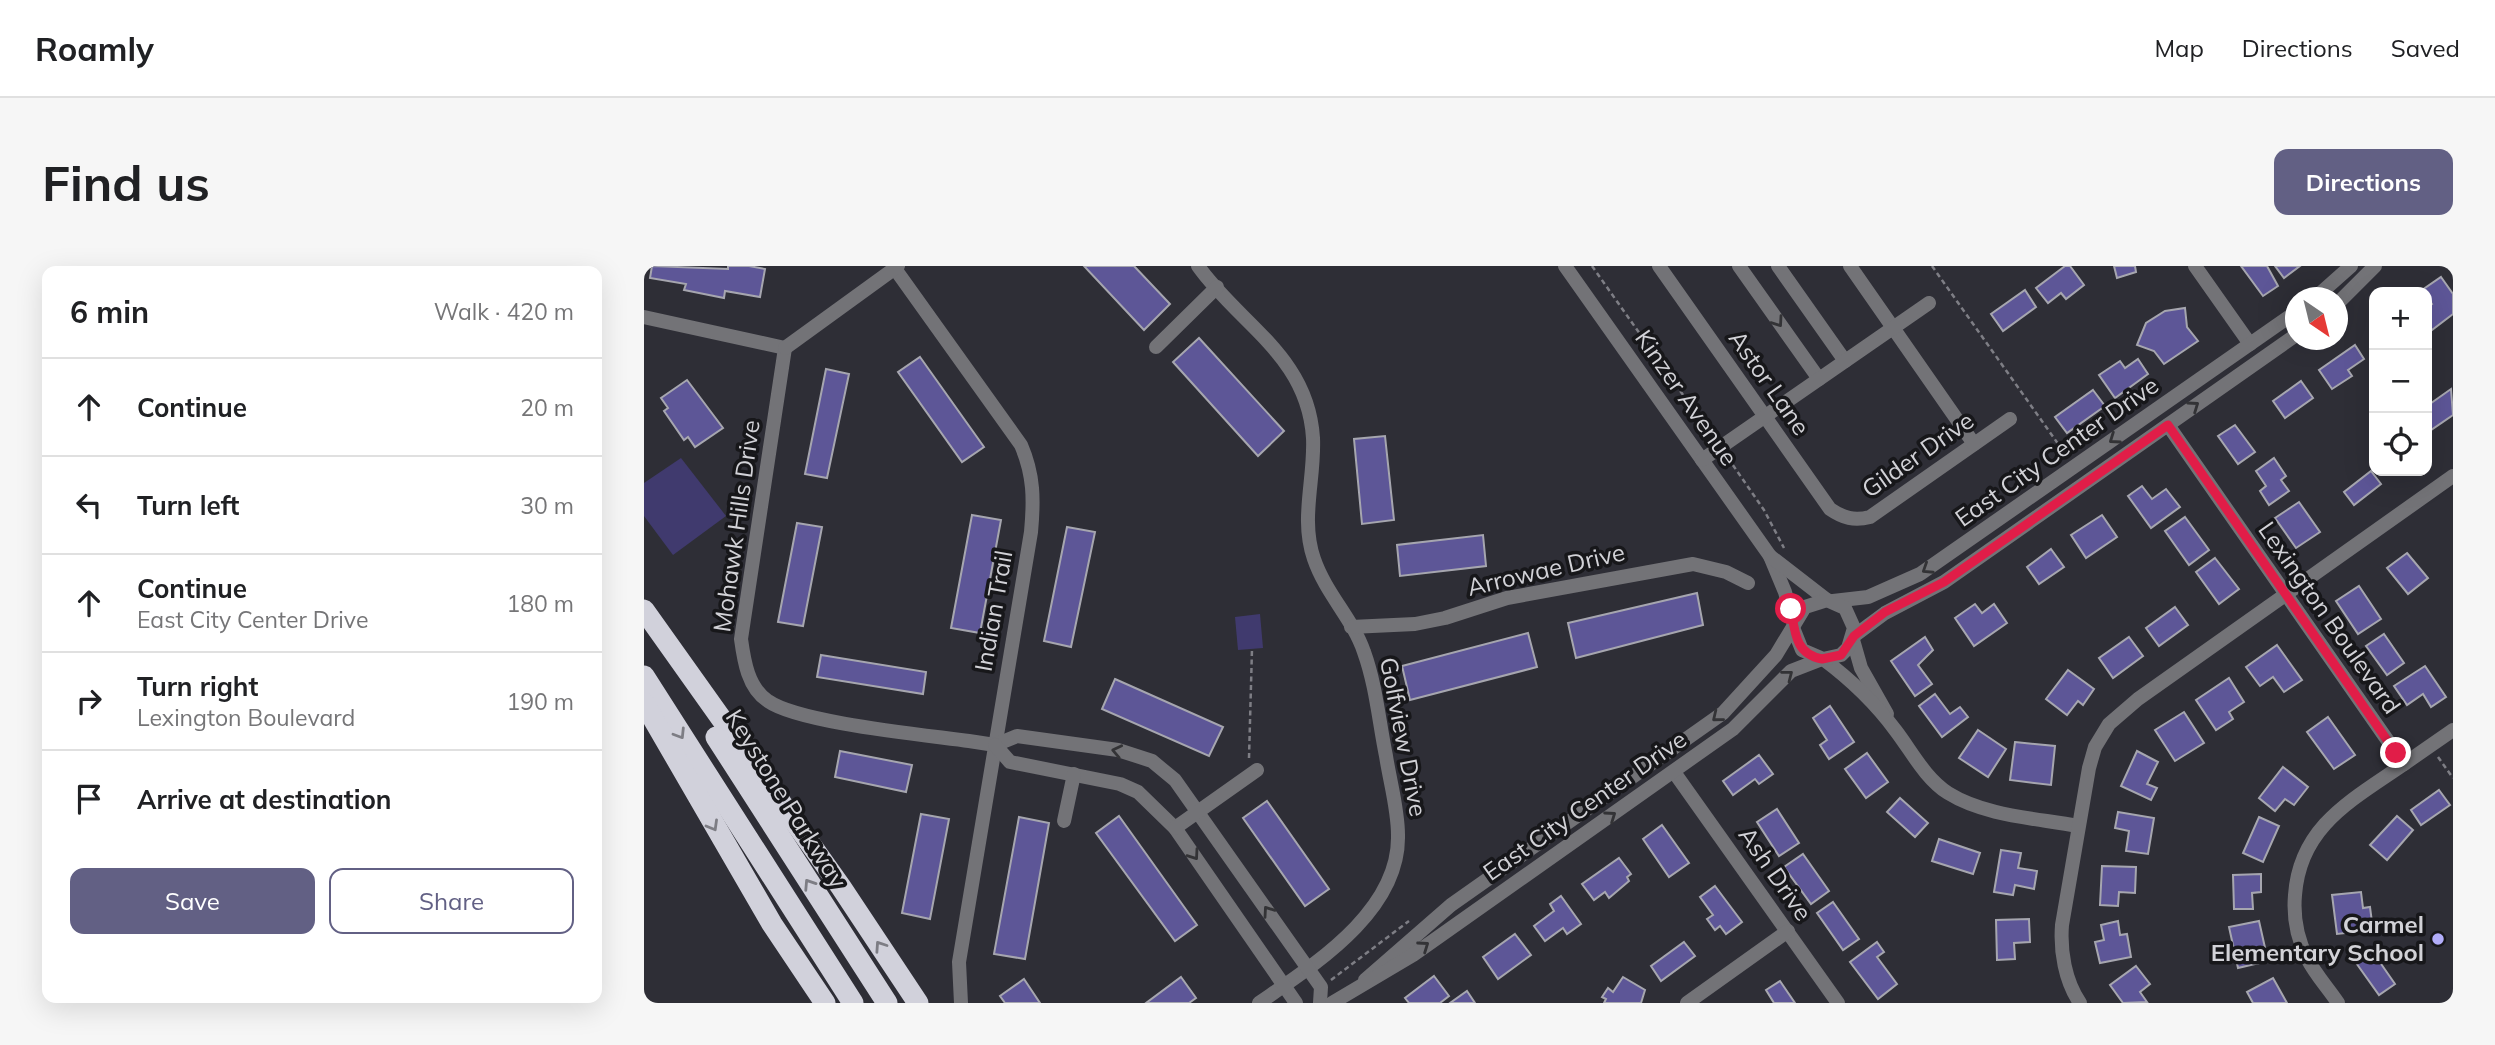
<!DOCTYPE html>
<meta charset="utf-8">
<style>
:root{--surface:#fff;--page:#f6f6f6;--text:#202124;--muted:#757577;--line:#e0e0e0;--accent:#626084}
body{margin:0;font-family:Mulish,sans-serif;background:var(--page);color:var(--text)}
.controls{position:absolute;right:21px;top:21px;display:grid;overflow:hidden;border-radius:14px;box-shadow:0 7px 28px #0002}
.controls button{width:63px;height:63px;display:grid;place-items:center;padding:0;border:0;border-bottom:2px solid var(--line);background:var(--surface);color:var(--text);font:35px sans-serif}
.compass{position:absolute;left:1641px;top:21px;width:63px;height:63px;border-radius:50%;background:var(--surface);box-shadow:0 7px 28px #0002;rotate:145deg}
.stop{position:absolute;width:21px;height:21px;margin:-16px;border:5px solid #e11d48;border-radius:50%;background:#fff}
.stop.end{background:#e11d48;border-color:#fff;box-shadow:0 2px 7px #0008}
.list{margin:0;padding:0;list-style:none}
h2{display:flex;justify-content:space-between;align-items:center;height:91px;margin:0;padding:0 28px;font-size:30px}
h2 small{font-size:23px;font-weight:400;color:var(--muted)}
.list li{display:grid;grid-template-columns:46px 1fr auto;gap:21px;align-items:center;box-sizing:border-box;height:98px;padding:0 28px;border-top:2px solid var(--line)}
.list b{display:block;font-size:26px;white-space:nowrap}
.list p{margin:0;font-size:23px;white-space:nowrap;color:var(--muted)}
.list em{font-size:23px;font-style:normal;color:var(--muted)}
.actions{display:flex;gap:14px;padding:21px 28px}
.actions a{flex:1;padding:16px 0;border:2px solid var(--accent);border-radius:14px;text-align:center;font-size:24px;color:var(--accent)}
.actions .main{background:var(--accent);color:#fff}
.icon{flex:none;width:38px;height:38px;fill:none;stroke:currentColor;stroke-width:2;stroke-linecap:round;stroke-linejoin:round}
.map{position:relative;flex:none;width:1809px;height:737px;overflow:hidden;border-radius:14px}
header{display:flex;align-items:center;gap:42px;box-sizing:border-box;height:98px;padding:0 35px;background:var(--surface);border-bottom:2px solid var(--line)}
header strong{font-size:33px}
nav{display:flex;gap:38px;margin-inline-start:auto;font-size:24px}
.intro{display:flex;align-items:center;justify-content:space-between;box-sizing:border-box;height:168px;padding:0 42px}
h1{margin:0;font-size:49px}
.button{padding:18px 32px;border-radius:14px;background:var(--accent);color:#fff;font-size:24px;font-weight:700}
main{display:flex;gap:42px;padding:0 42px}
aside{flex:1;background:var(--surface);border-radius:14px;box-shadow:0 7px 28px #0002}
.map>svg:first-child{display:block}
</style>
<header>
<strong>Roamly</strong>
<nav><a>Map</a><a>Directions</a><a>Saved</a></nav>
</header>
<div class="intro"><h1>Find us</h1><a class="button">Directions</a></div>
<main>
<aside>
<h2>6 min<small>Walk · 420 m</small></h2>
<ul class="list">
<li><svg class="icon" aria-label="ahead" viewBox="0 0 24 24"><path d="M12 20V5M6 11l6-6 6 6"/></svg><div><b>Continue</b></div><em>20 m</em></li>
<li><svg class="icon" aria-label="left" viewBox="0 0 24 24"><path d="M17 20v-9H6M10 6l-5 5 5 5"/></svg><div><b>Turn left</b></div><em>30 m</em></li>
<li><svg class="icon" aria-label="ahead" viewBox="0 0 24 24"><path d="M12 20V5M6 11l6-6 6 6"/></svg><div><b>Continue</b><p>East City Center Drive</p></div><em>180 m</em></li>
<li><svg class="icon" aria-label="right" viewBox="0 0 24 24"><path d="M7 20v-9h11M14 6l5 5-5 5"/></svg><div><b>Turn right</b><p>Lexington Boulevard</p></div><em>190 m</em></li>
<li><svg class="icon" aria-label="arrive" viewBox="0 0 24 24"><path d="M6 21V4h12l-3 4 3 4H6"/></svg><div><b>Arrive at destination</b></div></li>
</ul>
<div class="actions"><a class="main">Save</a><a>Share</a></div>
</aside>
<div class="map">
<svg width="1809" height="737" viewBox="0 0 1809 737">
<rect width="100%" height="100%" fill="#2e2e36"/>
<g fill="#403a6e">
<polygon points="37,192 82,250 29,289 0,250 0,217"/>
<polygon points="616,348 619,382 594,384 591,351"/>
</g>
<g fill="#5d5697" stroke="#a6a6af" stroke-width="2">
<polygon points="8,0 84,3 84,0 105,0 121,3 116,31 81,25 80,32 40,24 42,18 6,12"/>
<polygon points="440,0 490,0 526,38 500,64"/>
<polygon points="1421,0 1426,0 1440,19 1422,33 1417,27 1404,37 1392,22"/>
<polygon points="1470,0 1491,0 1492,6 1473,12"/>
<polygon points="1597,0 1623,0 1634,20 1619,30"/>
<polygon points="1631,0 1656,0 1640,12"/>
<polygon points="1797,11 1809,28 1809,48 1788,64 1783,56 1783,42 1788,38 1778,24"/>
<polygon points="1381,24 1392,41 1359,65 1347,48"/>
<polygon points="1541,42 1543,61 1554,75 1520,98 1510,85 1493,79 1502,57 1521,45"/>
<polygon points="555,72 640,165 614,190 529,96"/>
<polygon points="1711,79 1720,93 1704,104 1708,110 1688,123 1675,104"/>
<polygon points="276,91 340,181 318,196 254,106"/>
<polygon points="1494,93 1504,108 1471,132 1455,109 1476,95 1481,102"/>
<polygon points="182,103 205,108 183,212 161,208"/>
<polygon points="43,114 79,162 51,181 44,171 40,174 20,145 24,142 17,132"/>
<polygon points="1657,115 1669,132 1641,152 1629,135"/>
<polygon points="1807,123 1809,149 1787,164 1783,158 1783,140"/>
<polygon points="1449,124 1461,140 1423,167 1411,151"/>
<polygon points="1591,159 1611,186 1594,198 1574,170"/>
<polygon points="741,170 750,254 718,258 710,173"/>
<polygon points="1630,192 1642,210 1637,214 1645,225 1625,239 1616,225 1622,220 1612,205"/>
<polygon points="1727,205 1737,218 1710,239 1700,226"/>
<polygon points="1498,220 1508,233 1522,223 1536,241 1507,262 1484,230"/>
<polygon points="1655,236 1676,266 1652,282 1631,252"/>
<polygon points="328,249 357,254 336,367 307,362"/>
<polygon points="1458,249 1473,271 1442,292 1427,269"/>
<polygon points="1541,251 1565,284 1545,299 1521,265"/>
<polygon points="153,257 178,261 159,360 134,356"/>
<polygon points="423,261 451,266 427,381 400,375"/>
<polygon points="839,269 842,300 756,310 753,279"/>
<polygon points="1407,283 1420,301 1395,318 1383,301"/>
<polygon points="1763,287 1784,312 1764,328 1743,302"/>
<polygon points="1571,292 1595,323 1575,338 1552,306"/>
<polygon points="1715,320 1737,353 1714,368 1692,335"/>
<polygon points="1053,327 1059,359 932,392 924,357"/>
<polygon points="1331,338 1338,347 1350,338 1363,357 1330,380 1311,352"/>
<polygon points="1531,341 1544,359 1515,380 1502,362"/>
<polygon points="884,367 893,401 766,434 758,400"/>
<polygon points="1740,368 1760,397 1743,409 1722,380"/>
<polygon points="1281,371 1289,384 1274,399 1288,418 1271,430 1247,395"/>
<polygon points="1485,371 1499,390 1469,412 1455,392"/>
<polygon points="1633,379 1658,414 1640,426 1629,411 1616,420 1602,401"/>
<polygon points="177,389 282,406 279,428 173,411"/>
<polygon points="1781,400 1802,431 1787,441 1779,428 1763,439 1750,420"/>
<polygon points="1424,404 1450,423 1439,439 1434,435 1423,449 1402,433"/>
<polygon points="1585,412 1600,436 1585,446 1589,453 1572,464 1552,434"/>
<polygon points="471,413 579,461 565,490 458,443"/>
<polygon points="1291,428 1306,448 1316,441 1324,451 1298,471 1275,440"/>
<polygon points="1186,440 1210,476 1185,493 1176,479 1183,474 1169,452"/>
<polygon points="1540,446 1560,477 1531,495 1511,464"/>
<polygon points="1684,451 1711,489 1690,503 1663,466"/>
<polygon points="1334,464 1362,483 1344,511 1315,492"/>
<polygon points="1371,476 1411,480 1407,519 1366,514"/>
<polygon points="196,485 268,499 262,526 191,511"/>
<polygon points="1493,485 1514,496 1503,518 1513,522 1507,534 1477,520"/>
<polygon points="1223,487 1244,516 1222,532 1201,503"/>
<polygon points="1115,489 1129,508 1115,518 1111,513 1089,529 1079,515"/>
<polygon points="1639,501 1664,521 1650,539 1641,533 1631,545 1615,532"/>
<polygon points="1795,524 1806,539 1777,559 1767,544"/>
<polygon points="1256,532 1284,557 1271,571 1243,546"/>
<polygon points="623,535 685,623 661,640 599,552"/>
<polygon points="1133,543 1155,577 1135,590 1113,556"/>
<polygon points="1474,546 1510,552 1504,588 1482,585 1485,565 1471,562"/>
<polygon points="277,548 305,553 286,653 258,647"/>
<polygon points="475,550 553,659 531,675 452,567"/>
<polygon points="1753,550 1769,564 1743,594 1726,579"/>
<polygon points="375,551 405,557 381,693 350,688"/>
<polygon points="1615,551 1635,560 1619,596 1599,587"/>
<polygon points="1018,559 1045,597 1025,611 999,573"/>
<polygon points="1295,573 1336,587 1329,608 1288,595"/>
<polygon points="1357,584 1377,587 1374,602 1393,605 1390,623 1371,619 1369,629 1350,626"/>
<polygon points="1159,588 1185,625 1167,638 1140,601"/>
<polygon points="975,592 987,608 983,611 985,615 965,632 961,626 950,634 938,618"/>
<polygon points="1458,600 1492,601 1491,627 1475,626 1474,640 1456,639"/>
<polygon points="1617,608 1617,626 1608,627 1609,643 1590,643 1589,609"/>
<polygon points="1071,620 1098,656 1082,668 1076,660 1071,664 1063,653 1069,649 1056,631"/>
<polygon points="1717,626 1719,642 1726,641 1729,664 1693,668 1688,629"/>
<polygon points="917,630 937,658 923,668 919,662 901,675 890,660 910,645 906,638"/>
<polygon points="1189,636 1215,673 1199,684 1173,647"/>
<polygon points="1385,653 1386,676 1370,677 1371,693 1353,694 1352,654"/>
<polygon points="1474,655 1476,669 1483,668 1487,691 1456,697 1451,676 1460,674 1457,659"/>
<polygon points="1615,655 1624,695 1594,702 1585,661"/>
<polygon points="871,668 887,689 854,713 839,691"/>
<polygon points="1040,676 1051,690 1017,715 1007,700"/>
<polygon points="1233,676 1240,686 1233,691 1253,718 1234,733 1206,696"/>
<polygon points="1726,682 1751,718 1735,729 1710,694"/>
<polygon points="1492,700 1506,718 1496,726 1503,736 1479,737 1466,719"/>
<polygon points="790,710 805,730 796,737 765,737 761,732"/>
<polygon points="537,711 552,732 545,737 502,737"/>
<polygon points="979,711 1001,724 997,737 960,737 962,733 958,731 964,722 969,726"/>
<polygon points="1629,712 1643,737 1609,737 1603,726"/>
<polygon points="380,713 396,737 361,737 356,730"/>
<polygon points="1136,715 1151,737 1130,737 1122,724"/>
<polygon points="823,725 831,737 806,737"/>
</g>
<g fill="none" stroke-linecap="round" stroke-linejoin="round">
<g stroke="#7e7e85" stroke-width="2.5" stroke-dasharray="5 3.5" stroke-linecap="butt">
<polyline points="948,0 1068,170"/>
<polyline points="1288,0 1422,189"/>
<polyline points="1084,192 1120,244 1140,282"/>
<polyline points="1794,491 1809,512"/>
<polyline points="605,492 608,383"/>
<polyline points="687,714 765,655"/>
</g>
<g stroke="#737377" stroke-width="14">
<path d="M249 0 377 179C390 209 390 234 387 266L315 696 317 737"/>
<path d="M554 0C596 59 664 90 669 172 671 213 656 253 670 293 682 328 709 353 720 386 732 419 735 456 742 490 746 516 754 543 754 569 756 645 671 698 615 737"/>
<polyline points="921,0 1126,290 1141,326 1150,359"/>
<path d="M1015 0 1186 243C1199 252 1210 255 1226 251L1366 153"/>
<polyline points="1095,0 1175,113"/>
<polyline points="1134,0 1201,95"/>
<polyline points="1206,0 1330,178"/>
<polyline points="1551,0 1606,78"/>
<polyline points="1671,32 1707,0"/>
<polyline points="1694,37 1731,0"/>
<polyline points="0,51 141,82"/>
<polyline points="512,81 573,21"/>
<path d="M141 82 97 373C100 395 104 422 124 435 155 457 282 469 325 475L351 479 373 470 474 484 508 495 531 514 677 721 676 737"/>
<polyline points="141,82 254,0"/>
<path d="M1524 159 1760 498C1708 534 1656 560 1651 629 1649 652 1653 672 1663 692 1671 708 1684 722 1694 737"/>
<polyline points="1058,194 1285,37"/>
<polyline points="1126,290 1183,334"/>
<polyline points="1189,335 1224,331 1276,308 1652,46"/>
<polyline points="707,361 771,358 801,352 863,332 1049,298 1082,306 1104,317"/>
<polyline points="1210,370 1241,347 1300,316 1652,69"/>
<polyline points="1209,374 1217,402 1243,448"/>
<path d="M1179 393C1206 413 1232 438 1252 465 1268 486 1281 512 1304 527 1341 550 1391 552 1434 560"/>
<polyline points="351,479 366,496 476,518 494,526 531,562 652,737"/>
<polyline points="1760,498 1809,464"/>
<polyline points="1030,506 1194,737"/>
<polyline points="420,555 430,508"/>
<polyline points="531,562 613,504"/>
<polyline points="721,714 807,639 1079,447 1132,389 1161,341 1183,334 1201,342 1210,362 1204,382 1197,389 1179,393 1158,384 1150,364"/>
<polyline points="688,737 769,689 1089,463 1147,405 1178,393"/>
<polyline points="1043,737 1144,665"/>
<path d="M1436 737C1421 715 1416 685 1418 659L1445 502 1451 481 1465 458 1494 433 1809 210"/>
</g>
<g stroke="#d1d1db" stroke-width="21">
<polyline points="0,344 197,621 274,737"/>
<polyline points="0,410 209,737"/>
<polyline points="0,437 128,658 181,737"/>
<polyline points="72,471 243,737"/>
</g>
</g>
<defs><path id="oneway-chevron" d="M-2-3.5L2.5 0L-2 3.5" fill="none" stroke-width="1.6" stroke-linecap="round" stroke-linejoin="round" transform="scale(1.75)"/></defs>
<g stroke="#333336">
<use href="#oneway-chevron" transform="translate(1134 56) rotate(55)"/>
<use href="#oneway-chevron" transform="translate(1550 140) rotate(-35)"/>
<use href="#oneway-chevron" transform="translate(1470 173) rotate(145)"/>
<use href="#oneway-chevron" transform="translate(1283 303) rotate(147)"/>
<use href="#oneway-chevron" transform="translate(1144 409) rotate(-38)"/>
<use href="#oneway-chevron" transform="translate(1073 451) rotate(141)"/>
<use href="#oneway-chevron" transform="translate(473 485) rotate(-168)"/>
<use href="#oneway-chevron" transform="translate(967 550) rotate(-35)"/>
<use href="#oneway-chevron" transform="translate(550 589) rotate(55)"/>
<use href="#oneway-chevron" transform="translate(624 645) rotate(-125)"/>
<use href="#oneway-chevron" transform="translate(780 680) rotate(-35)"/>
</g>
<g stroke="#7d7d84">
<use href="#oneway-chevron" transform="translate(36 468) rotate(58)"/>
<use href="#oneway-chevron" transform="translate(69 560) rotate(60)"/>
<use href="#oneway-chevron" transform="translate(165 618) rotate(-123)"/>
<use href="#oneway-chevron" transform="translate(236 680) rotate(-124)"/>
</g>
<g fill="none" stroke-linecap="round" stroke-linejoin="round">
<path stroke="#e11d48" stroke-width="9" d="M1147 343C1151 366 1151 388 1178 393L1197 389 1210 370 1241 346 1300 316 1524 159 1752 487"/>
</g>
<circle fill="#b2adf9" stroke="#17171a" stroke-width="2.5" cx="1794" cy="673" r="7"/>
<g text-anchor="middle" stroke-width="7" stroke-linejoin="round" paint-order="stroke">
<g font-size="24" fill="#d2d2d7" stroke="#17171a">
<text transform="translate(1125 117) rotate(55)" y="8">Astor Lane</text>
<text transform="translate(1042 132) rotate(55)" y="8">Kinzer Avenue</text>
<text transform="translate(1413 186) rotate(-35)" y="8">East City Center Drive</text>
<text transform="translate(1274 189) rotate(-35)" y="8">Gilder Drive</text>
<text transform="translate(93 260) rotate(-82)" y="8">Mohawk Hills Drive</text>
<text transform="translate(902 304) rotate(-13)" y="8">Arrowae Drive</text>
<text transform="translate(350 345) rotate(-80)" y="8">Indian Trail</text>
<text transform="translate(1685 352) rotate(55)" y="8">Lexington Boulevard</text>
<text transform="translate(759 471) rotate(79)" y="8">Golfview Drive</text>
<text transform="translate(142 533) rotate(58)" y="8">Keystone Parkway</text>
<text transform="translate(941 540) rotate(-35)" y="8">East City Center Drive</text>
<text transform="translate(1131 608) rotate(55)" y="8">Ash Drive</text>
</g>
<g font-size="24" font-weight="bold" fill="#d2d2d7" stroke="#17171a" text-anchor="end">
<text x="1780" y="667">Carmel<tspan x="1780" dy="28">Elementary School</tspan></text>
</g>
</g>
</svg>
<div class="controls">
<button>+</button>
<button>−</button>
<button><svg class="icon" aria-label="locate" viewBox="0 0 24 24"><circle cx="12" cy="12" r="6"/><path d="M12 2v4M12 18v4M2 12h4M18 12h4"/></svg></button>
</div>
<svg class="compass" viewBox="-18 -18 36 36"><path d="M0-13l5 13h-10z" fill="#e53935"/><path d="M0 13l5-13h-10z" fill="#757577"/></svg>
<div class="stop" style="left:1147px;top:343px"></div>
<div class="stop end" style="left:1752px;top:487px"></div>
</div>
</main>
